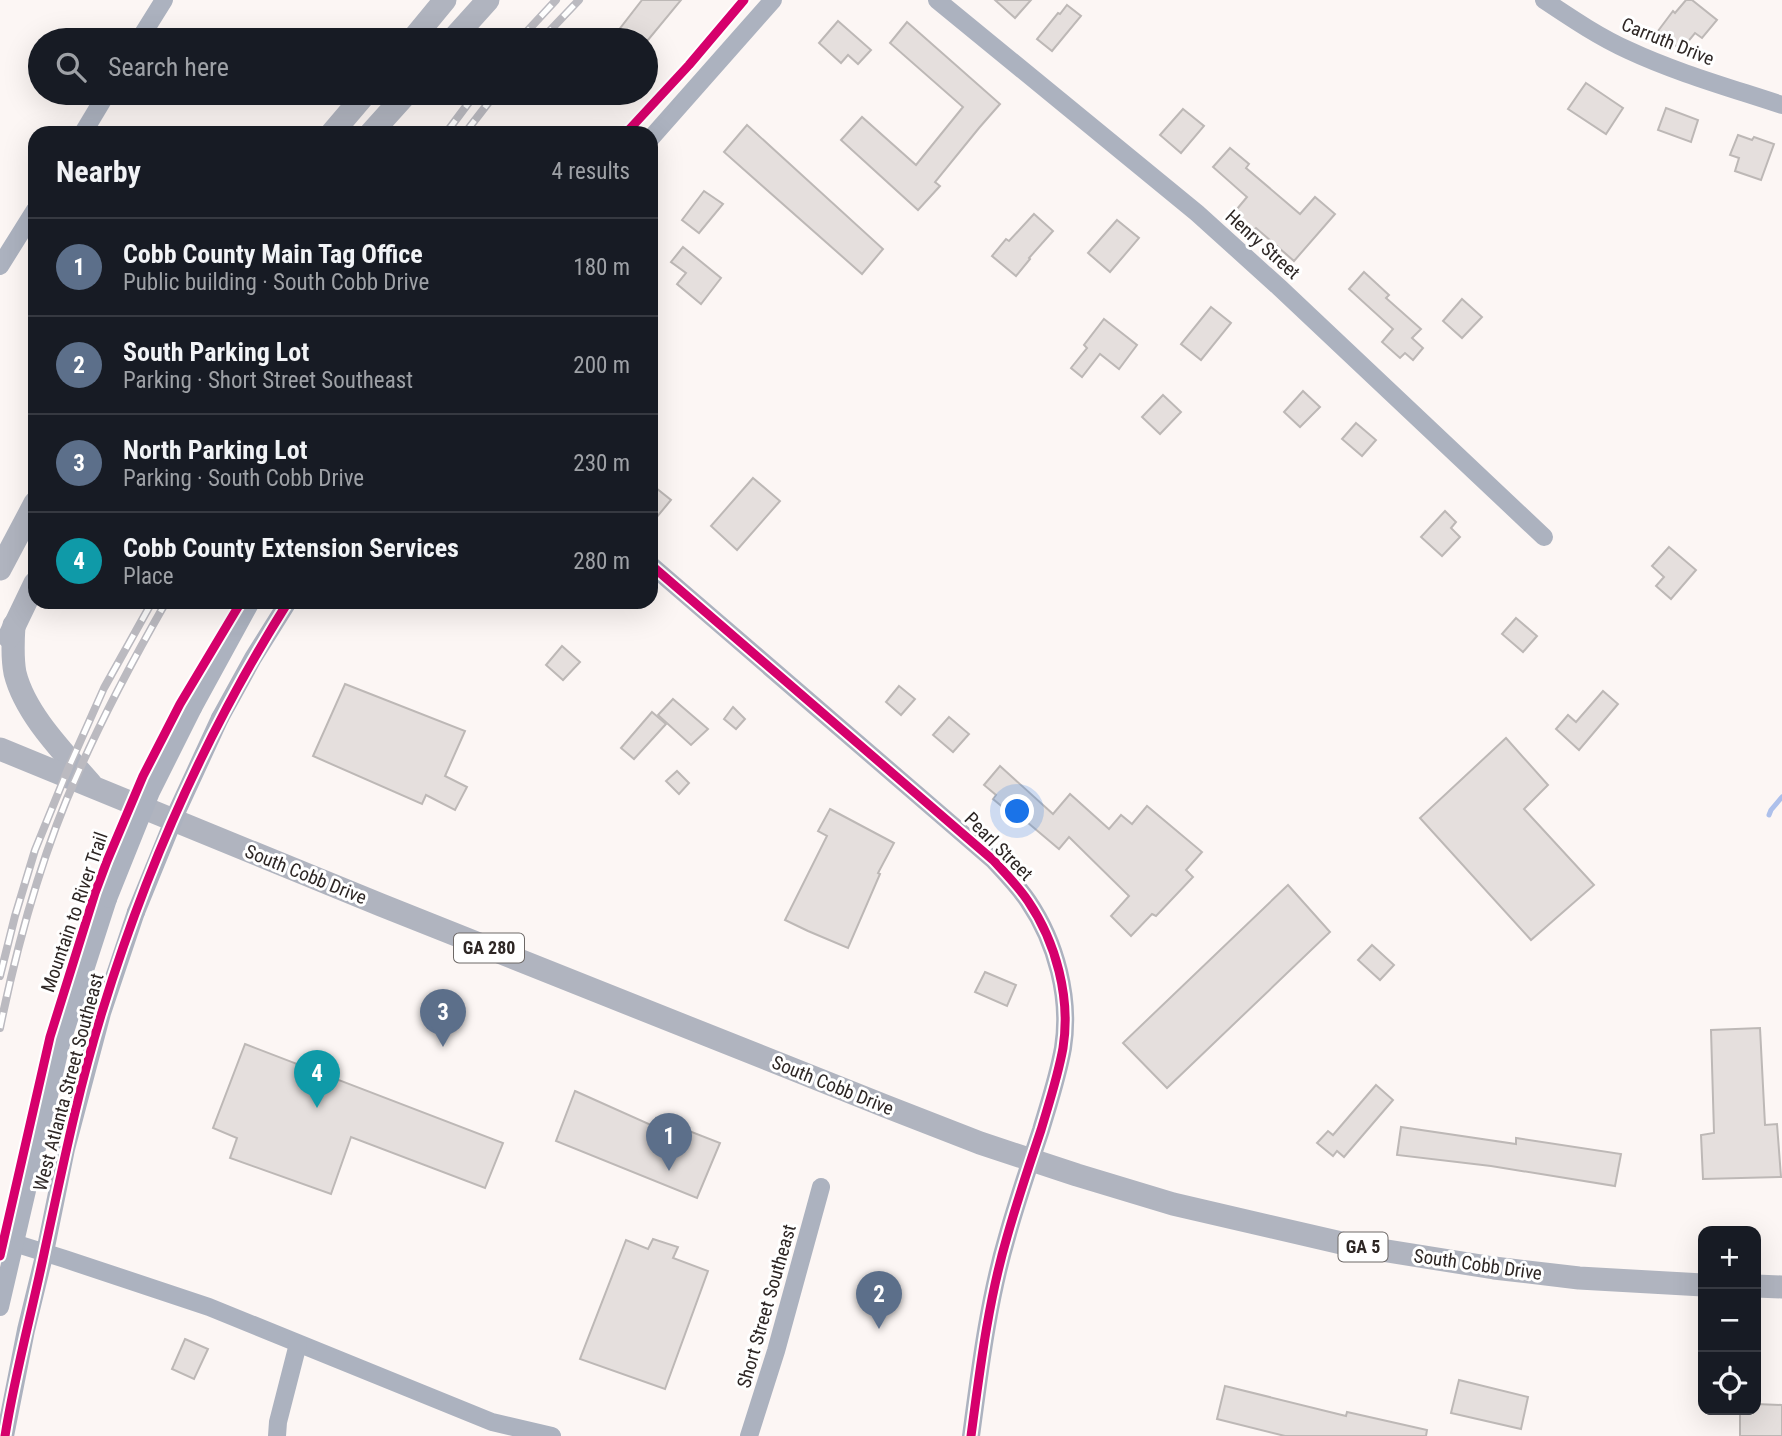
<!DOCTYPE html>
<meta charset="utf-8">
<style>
:root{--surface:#171b24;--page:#242831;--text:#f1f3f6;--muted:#9ea1a6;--line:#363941;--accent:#766f6d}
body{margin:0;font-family:"Roboto Condensed",sans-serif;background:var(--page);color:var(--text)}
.controls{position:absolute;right:21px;bottom:21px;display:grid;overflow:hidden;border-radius:14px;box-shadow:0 7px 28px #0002}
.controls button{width:63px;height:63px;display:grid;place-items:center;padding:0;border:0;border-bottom:2px solid var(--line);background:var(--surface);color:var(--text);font:35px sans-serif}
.you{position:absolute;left:1018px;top:812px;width:24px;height:24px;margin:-18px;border:5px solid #fff;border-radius:50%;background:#1a73e8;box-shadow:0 0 0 10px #1a73e833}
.badge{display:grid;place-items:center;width:46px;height:46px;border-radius:50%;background:var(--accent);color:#fff;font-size:23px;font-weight:700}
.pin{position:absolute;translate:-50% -58px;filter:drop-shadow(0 2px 4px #0008)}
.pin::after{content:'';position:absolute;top:37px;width:24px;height:21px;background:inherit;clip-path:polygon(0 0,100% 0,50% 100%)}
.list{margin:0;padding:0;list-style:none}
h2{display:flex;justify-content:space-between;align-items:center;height:91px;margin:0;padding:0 28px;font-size:30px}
h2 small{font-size:23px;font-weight:400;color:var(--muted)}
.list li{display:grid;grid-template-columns:46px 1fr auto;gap:21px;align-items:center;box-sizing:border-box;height:98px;padding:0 28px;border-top:2px solid var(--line)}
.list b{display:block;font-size:26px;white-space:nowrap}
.list p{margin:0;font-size:23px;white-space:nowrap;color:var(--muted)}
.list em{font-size:23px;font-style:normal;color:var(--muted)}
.icon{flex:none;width:38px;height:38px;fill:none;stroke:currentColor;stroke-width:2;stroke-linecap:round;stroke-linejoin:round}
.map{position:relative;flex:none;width:1782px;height:1436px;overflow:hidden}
.search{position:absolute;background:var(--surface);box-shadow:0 7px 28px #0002;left:28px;top:28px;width:630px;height:77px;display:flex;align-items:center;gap:18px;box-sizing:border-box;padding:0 24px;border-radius:38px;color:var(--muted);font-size:26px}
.panel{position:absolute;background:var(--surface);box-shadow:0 7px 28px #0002;left:28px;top:126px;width:630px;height:483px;border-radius:21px}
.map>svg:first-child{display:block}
</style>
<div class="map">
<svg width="1782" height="1436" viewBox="0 0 1782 1436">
<rect width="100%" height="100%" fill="#fcf6f4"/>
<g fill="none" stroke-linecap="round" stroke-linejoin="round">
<polyline stroke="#adc0eb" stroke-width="5" points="1769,815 1771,810 1782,797"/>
</g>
<g fill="#e5dfdd" stroke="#bdb8b6" stroke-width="2">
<polygon points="642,0 681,0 648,40 611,40"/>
<polygon points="995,0 1031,0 1015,18"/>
<polygon points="1686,0 1692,0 1717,20 1702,38 1695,33 1681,50 1658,31 1673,11 1675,13"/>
<polygon points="1067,5 1081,16 1052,51 1037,39 1058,13 1060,14"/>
<polygon points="838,21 871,50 858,64 848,55 841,63 819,43"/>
<polygon points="907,22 1000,104 979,128 935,182 940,186 918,210 841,140 862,117 916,165 963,107 890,43"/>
<polygon points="1586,83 1623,108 1606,134 1568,109"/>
<polygon points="1666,108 1698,120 1691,142 1658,130"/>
<polygon points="1183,109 1204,126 1181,153 1160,135"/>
<polygon points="747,125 883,249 862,274 724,152"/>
<polygon points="1738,135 1752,140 1754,137 1774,144 1761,180 1735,171 1739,158 1730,155"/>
<polygon points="1230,148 1249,164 1246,168 1300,214 1315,197 1335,214 1294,261 1256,228 1252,232 1232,215 1247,197 1213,167"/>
<polygon points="704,191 723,204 699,233 682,220"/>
<polygon points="1034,214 1053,231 1029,258 1030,259 1016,276 992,256 1006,239 1009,241"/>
<polygon points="1117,220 1139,238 1110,272 1088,253"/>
<polygon points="683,247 721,278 701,304 677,284 686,273 671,262"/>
<polygon points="1364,272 1389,295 1386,298 1421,329 1412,338 1423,348 1413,360 1405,353 1400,358 1382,342 1393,329 1349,289"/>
<polygon points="1462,299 1482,317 1462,338 1443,321"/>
<polygon points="1211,307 1231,323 1201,360 1181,344"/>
<polygon points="1104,319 1137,345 1119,369 1100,354 1082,377 1071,368 1087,348 1084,345"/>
<polygon points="1303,391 1320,407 1300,427 1284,412"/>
<polygon points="1163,395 1181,412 1160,434 1142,417"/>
<polygon points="1356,423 1376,440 1362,456 1342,439"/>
<polygon points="753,478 780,501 737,550 711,526"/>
<polygon points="651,484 671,500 651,524"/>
<polygon points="1445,511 1456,522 1451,528 1460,537 1442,556 1421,537"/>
<polygon points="1669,547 1696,570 1671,599 1656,586 1664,577 1652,566"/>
<polygon points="1516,618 1537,636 1523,652 1502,634"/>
<polygon points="562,646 580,662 563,680 546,665"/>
<polygon points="345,684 465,731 445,776 467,787 455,810 426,795 422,804 313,756"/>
<polygon points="899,686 915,699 901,715 886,702"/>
<polygon points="1603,691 1618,704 1579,750 1556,729 1568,715 1576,722"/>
<polygon points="673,699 708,729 691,745 658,715"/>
<polygon points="733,707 745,719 736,729 724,719"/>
<polygon points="652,712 666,724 634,759 621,748"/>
<polygon points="949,717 969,734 953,752 933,735"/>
<polygon points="1506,738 1548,785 1524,809 1594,885 1531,940 1420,818"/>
<polygon points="1000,766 1053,814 1070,794 1109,829 1121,815 1132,824 1147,806 1202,852 1186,870 1193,877 1156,916 1152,914 1131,936 1111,916 1129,896 1069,837 1059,849 1008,806 1005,809 993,799 996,795 984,785"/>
<polygon points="677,771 689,783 679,794 666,781"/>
<polygon points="830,809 894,843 878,873 880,874 848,948 808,931 785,920 827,836 818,831"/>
<polygon points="1288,885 1330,932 1167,1088 1123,1043"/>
<polygon points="1372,945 1394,965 1380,980 1358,960"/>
<polygon points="985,972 1016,985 1007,1006 975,992"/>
<polygon points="1760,1028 1765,1125 1777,1124 1781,1177 1703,1179 1701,1135 1714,1133 1711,1030"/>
<polygon points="245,1044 503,1143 485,1188 351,1137 331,1194 230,1158 237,1138 213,1128"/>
<polygon points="1376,1085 1393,1100 1344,1157 1337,1151 1333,1156 1317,1143 1328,1131 1333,1135"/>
<polygon points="575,1091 653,1126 656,1118 720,1143 697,1198 556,1141"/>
<polygon points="1401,1127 1516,1144 1516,1138 1621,1154 1615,1186 1491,1166 1397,1155"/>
<polygon points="653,1239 678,1247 673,1258 708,1271 665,1389 580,1359 626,1240 648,1249"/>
<polygon points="185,1339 208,1349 194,1379 172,1369"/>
<polygon points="1459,1380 1528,1397 1521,1429 1451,1413"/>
<polygon points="1225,1386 1346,1416 1347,1412 1427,1430 1426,1436 1285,1436 1217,1419"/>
<polygon points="1756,1404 1782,1405 1782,1436 1740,1436 1740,1410 1756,1410"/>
</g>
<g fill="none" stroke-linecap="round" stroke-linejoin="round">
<g stroke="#acb2bf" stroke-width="18">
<polyline points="937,0 1197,213 1280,288 1544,537"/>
<path d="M1544 0C1571 18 1599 37 1628 50 1677 73 1731 88 1782 105"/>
<polyline points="139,40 164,0"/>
<polyline points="83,133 107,93"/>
<polyline points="651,138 773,0"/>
<polyline points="0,266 35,210"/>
<path d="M651 565 993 860C1005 873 1018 886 1028 901 1056 942 1071 998 1063 1048 1058 1076 1049 1103 1041 1130 1029 1166 1017 1201 1007 1237 988 1302 980 1369 971 1436"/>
<polyline points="193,708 251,602"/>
<polyline points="220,718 253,658 288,602"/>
<polyline points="14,1243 65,1259 209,1307 492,1422 552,1436"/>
<polyline points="0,1307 61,1044 108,899"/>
<polyline points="5,1436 26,1330 45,1252 66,1149 102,1013 136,912"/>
<polyline points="277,1436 278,1422 298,1344"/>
<polyline points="749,1436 776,1351 821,1187"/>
</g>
<g stroke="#b0b4bf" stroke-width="23">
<polyline points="412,40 445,0"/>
<polyline points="452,40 488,0"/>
<polyline points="332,133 366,93"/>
<polyline points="371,133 407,93"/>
<polyline points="0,569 35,503"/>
<path d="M14 625C13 641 12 657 15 673 25 714 64 753 91 784"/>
<polyline points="9,637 35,583"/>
<polyline points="0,749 381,905 885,1106 980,1143 1077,1175 1173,1204 1350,1245 1494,1268 1579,1278 1703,1285"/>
<polyline points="1756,1286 1782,1287"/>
</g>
<g stroke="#bbbac0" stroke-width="8">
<g id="rail">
<polyline points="519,40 556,0"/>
<polyline points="541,40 579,0"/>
<polyline points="446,133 476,93"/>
<polyline points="465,133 496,93"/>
<polyline points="0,976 15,916 35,850 68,769 104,688 152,602"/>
<path d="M0 1028C17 945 43 851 78 773 104 714 134 658 166 602"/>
</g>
</g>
<use href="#rail" stroke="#fff" stroke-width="5" stroke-dasharray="16" stroke-linecap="butt"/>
<g stroke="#acb2bf" stroke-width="18">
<polyline points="108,899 151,792 193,708"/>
<polyline points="136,912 178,809 220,718"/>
</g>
<g stroke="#fff" stroke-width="13">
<g id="cycleway">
<polyline points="626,133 689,65 744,0"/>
<path d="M651 565 993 860C1005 873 1018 886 1028 901 1056 942 1071 998 1063 1048 1058 1076 1049 1103 1041 1130 1029 1166 1017 1201 1007 1237 988 1302 980 1369 971 1436"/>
<polyline points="0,1256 50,1037 95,893 107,861 143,776 180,704 241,602"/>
<path d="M5 1436C15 1373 32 1312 45 1249 62 1170 78 1090 102 1012 146 868 208 729 288 602"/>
</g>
</g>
<use href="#cycleway" stroke="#d6006c" stroke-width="9"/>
</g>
<g text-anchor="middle" stroke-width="6" stroke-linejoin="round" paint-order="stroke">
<g fill="#fff" stroke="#6d6866" stroke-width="2">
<rect x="454" y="933.5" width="70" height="29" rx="5"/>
<rect x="1338.5" y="1232.5" width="49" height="29" rx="5"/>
</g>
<g font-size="18" font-weight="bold" fill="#2e2725">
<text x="489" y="954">GA 280</text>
<text x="1363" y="1253">GA 5</text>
</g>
<g font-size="19" fill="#2e2725" stroke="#fff">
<text transform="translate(1668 41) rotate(22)" y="7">Carruth Drive</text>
<text transform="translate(1263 244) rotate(42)" y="7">Henry Street</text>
<text transform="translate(999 846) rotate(45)" y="7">Pearl Street</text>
<text transform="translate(306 874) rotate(22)" y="7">South Cobb Drive</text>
<text transform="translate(74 912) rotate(-71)" y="7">Mountain to River Trail</text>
<text transform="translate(68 1082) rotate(-75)" y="7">West Atlanta Street Southeast</text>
<text transform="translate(833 1085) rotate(22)" y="7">South Cobb Drive</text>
<text transform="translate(1478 1264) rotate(8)" y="7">South Cobb Drive</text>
<text transform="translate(766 1306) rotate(-74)" y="7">Short Street Southeast</text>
</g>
</g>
</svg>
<div class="controls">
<button>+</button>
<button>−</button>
<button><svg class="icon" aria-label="locate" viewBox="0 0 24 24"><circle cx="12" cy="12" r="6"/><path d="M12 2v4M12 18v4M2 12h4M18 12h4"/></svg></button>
</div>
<div class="you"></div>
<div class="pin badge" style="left:669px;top:1171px;background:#5c6f8a">1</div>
<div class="pin badge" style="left:879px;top:1329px;background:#5c6f8a">2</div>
<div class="pin badge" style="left:443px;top:1047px;background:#5c6f8a">3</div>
<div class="pin badge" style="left:317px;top:1108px;background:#0f9aa8">4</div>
<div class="search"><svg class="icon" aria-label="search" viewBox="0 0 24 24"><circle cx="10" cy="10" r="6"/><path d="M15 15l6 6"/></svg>Search here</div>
<section class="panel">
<h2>Nearby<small>4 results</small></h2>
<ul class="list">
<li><span class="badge" style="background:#5c6f8a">1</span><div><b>Cobb County Main Tag Office</b><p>Public building · South Cobb Drive</p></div><em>180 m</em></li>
<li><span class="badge" style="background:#5c6f8a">2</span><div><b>South Parking Lot</b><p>Parking · Short Street Southeast</p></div><em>200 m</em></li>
<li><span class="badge" style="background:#5c6f8a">3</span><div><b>North Parking Lot</b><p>Parking · South Cobb Drive</p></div><em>230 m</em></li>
<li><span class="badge" style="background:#0f9aa8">4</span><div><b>Cobb County Extension Services</b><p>Place</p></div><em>280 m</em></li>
</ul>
</section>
</div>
